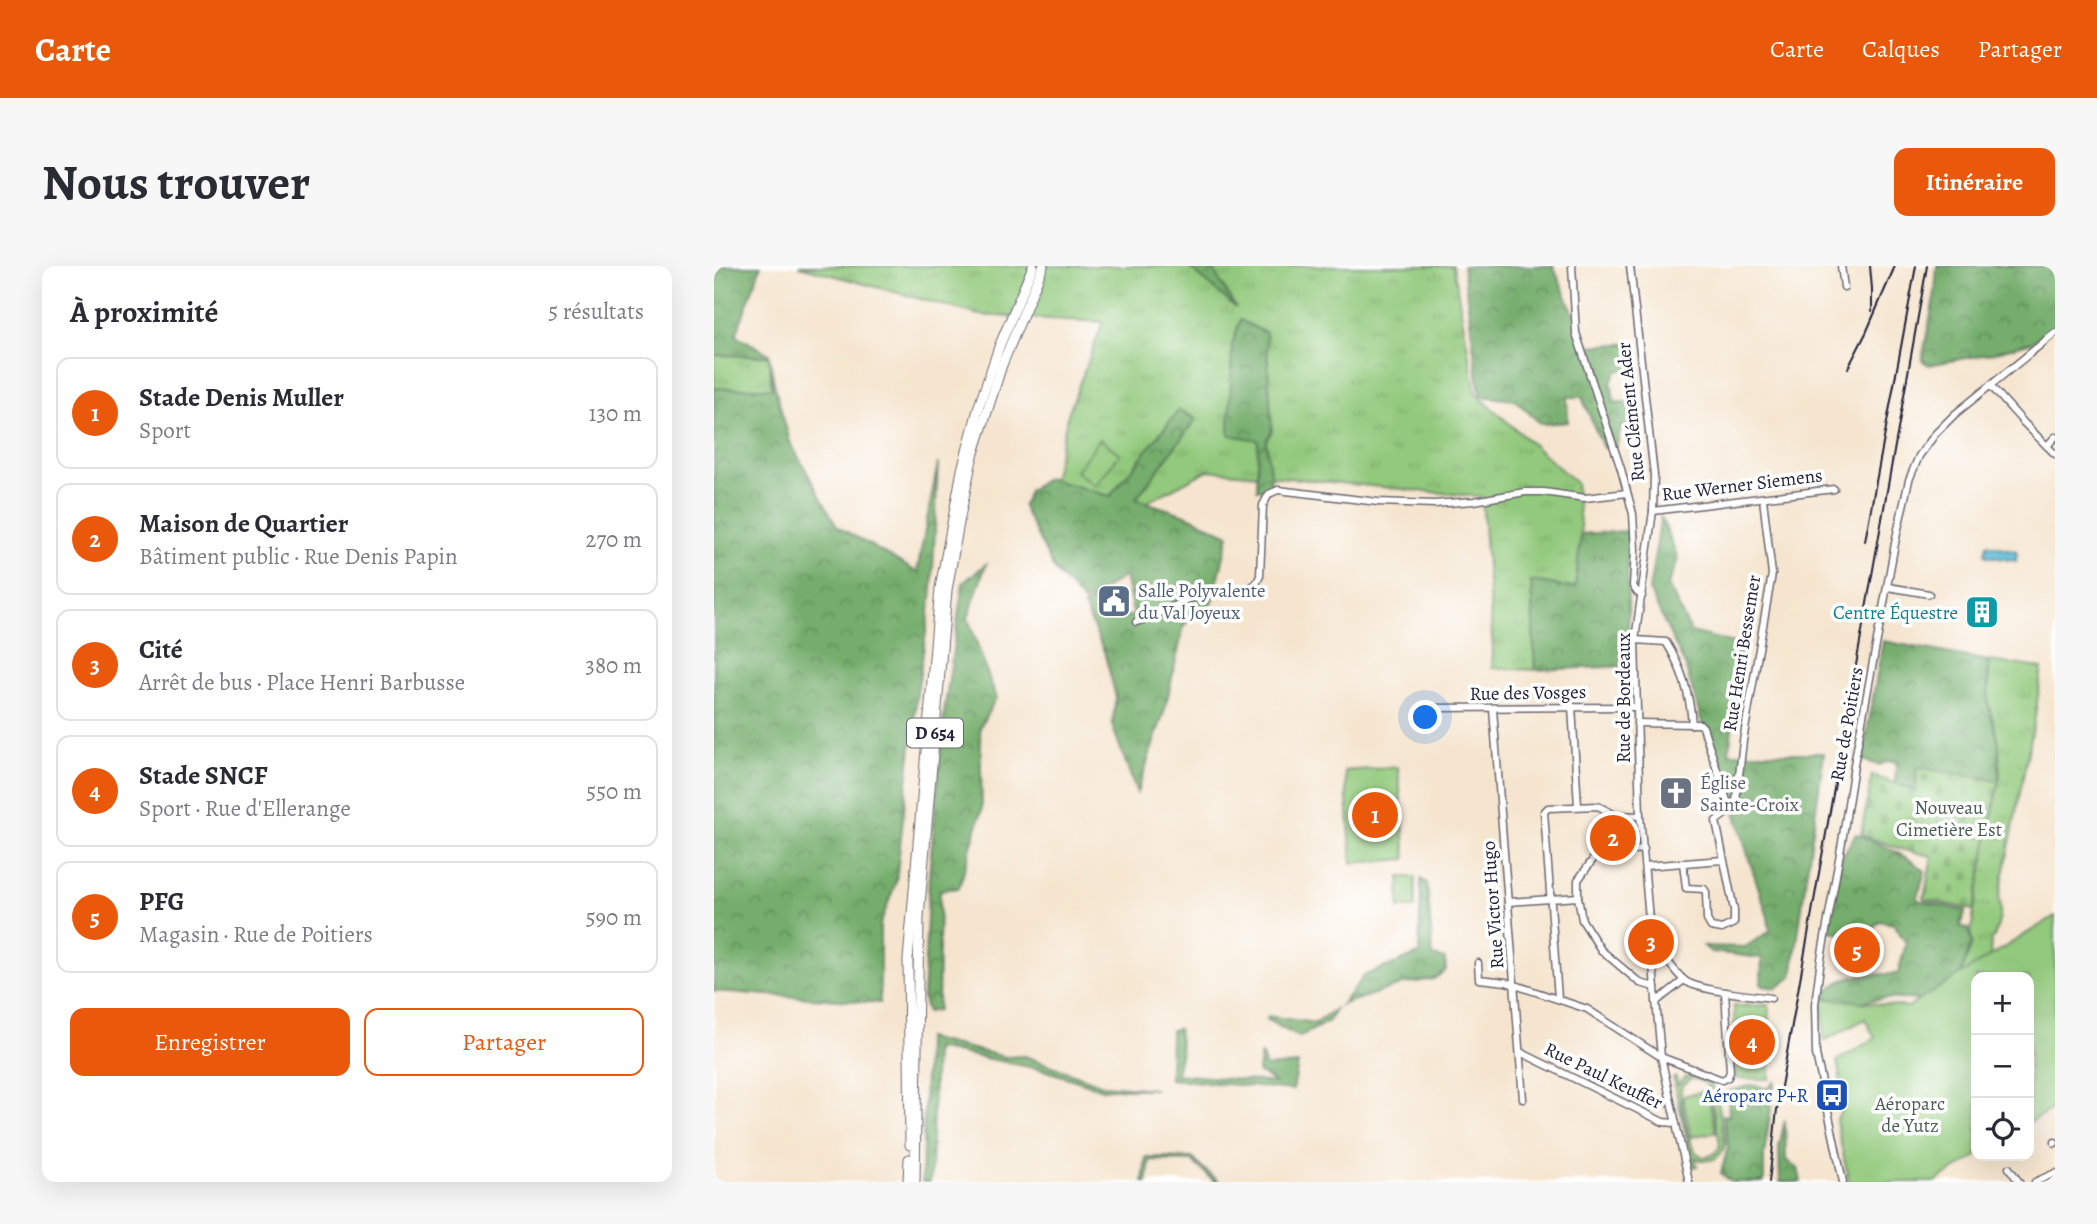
<!DOCTYPE html>
<html lang="fr">
<meta charset="utf-8">
<style>
:root{--surface:#fff;--page:#f7f7f7;--text:#2b2b33;--muted:#7c7c81;--line:#e1e1e2;--accent:#ea580c}
body{margin:0;font-family:Alegreya,serif;background:var(--page);color:var(--text)}
.controls{position:absolute;right:21px;bottom:21px;display:grid;overflow:hidden;border-radius:14px;box-shadow:0 7px 28px #0002}
.controls button{width:63px;height:63px;display:grid;place-items:center;padding:0;border:0;border-bottom:2px solid var(--line);background:var(--surface);color:var(--text);font:35px sans-serif}
.you{position:absolute;left:712px;top:452px;width:24px;height:24px;margin:-18px;border:5px solid #fff;border-radius:50%;background:#1a73e8;box-shadow:0 0 0 10px #1a73e833}
.badge{display:grid;place-items:center;width:46px;height:46px;border-radius:50%;background:var(--accent);color:#fff;font-size:23px;font-weight:700}
.pin{position:absolute;translate:-50% -50%;border:4px solid #fff;box-shadow:0 2px 7px #0006}
.list{margin:0;padding:0;list-style:none}
h2{display:flex;justify-content:space-between;align-items:center;height:91px;margin:0;padding:0 28px;font-size:30px}
h2 small{font-size:23px;font-weight:400;color:var(--muted)}
.list li{display:grid;grid-template-columns:46px 1fr auto;gap:21px;align-items:center;box-sizing:border-box;height:112px;margin:0 14px 14px;padding:0 14px;border:2px solid var(--line);border-radius:14px}
.list b{display:block;font-size:26px;white-space:nowrap}
.list p{margin:0;font-size:23px;white-space:nowrap;color:var(--muted)}
.list em{font-size:23px;font-style:normal;color:var(--muted)}
.actions{display:flex;gap:14px;padding:21px 28px}
.actions a{flex:1;padding:16px 0;border:2px solid var(--accent);border-radius:14px;text-align:center;font-size:24px;color:var(--accent)}
.actions .main{background:var(--accent);color:#fff}
.icon{flex:none;width:38px;height:38px;fill:none;stroke:currentColor;stroke-width:2;stroke-linecap:round;stroke-linejoin:round}
.map{position:relative;flex:none;width:1341px;height:916px;overflow:hidden;border-radius:14px}
header{display:flex;align-items:center;gap:42px;box-sizing:border-box;height:98px;padding:0 35px;background:var(--accent);color:#fff}
header strong{font-size:33px}
nav{display:flex;gap:38px;margin-inline-start:auto;font-size:24px}
.intro{display:flex;align-items:center;justify-content:space-between;box-sizing:border-box;height:168px;padding:0 42px}
h1{margin:0;font-size:49px}
.button{padding:18px 32px;border-radius:14px;background:var(--accent);color:#fff;font-size:24px;font-weight:700}
main{display:flex;gap:42px;padding:0 42px}
aside{flex:1;background:var(--surface);border-radius:14px;box-shadow:0 7px 28px #0002}
.map>svg:first-child{display:block}
</style>
<header>
<strong>Carte</strong>
<nav><a>Carte</a><a>Calques</a><a>Partager</a></nav>
</header>
<div class="intro"><h1>Nous trouver</h1><a class="button">Itinéraire</a></div>
<main>
<aside>
<h2>À proximité<small>5 résultats</small></h2>
<ul class="list">
<li><span class="badge">1</span><div><b>Stade Denis Muller</b><p>Sport</p></div><em>130 m</em></li>
<li><span class="badge">2</span><div><b>Maison de Quartier</b><p>Bâtiment public · Rue Denis Papin</p></div><em>270 m</em></li>
<li><span class="badge">3</span><div><b>Cité</b><p>Arrêt de bus · Place Henri Barbusse</p></div><em>380 m</em></li>
<li><span class="badge">4</span><div><b>Stade SNCF</b><p>Sport · Rue d'Ellerange</p></div><em>550 m</em></li>
<li><span class="badge">5</span><div><b>PFG</b><p>Magasin · Rue de Poitiers</p></div><em>590 m</em></li>
</ul>
<div class="actions"><a class="main">Enregistrer</a><a>Partager</a></div>
</aside>
<div class="map">
<svg width="1341" height="916" viewBox="0 0 1341 916">
<defs>
<pattern id="grass-tufts" width="24" height="20" patternUnits="userSpaceOnUse" patternTransform="scale(1.75)"><rect width="24" height="20" fill="#92c97c"/><path d="M3 7l-1-3M5 7V3M7 7l1-3M15 17l-1-3M17 17v-4M19 17l1-3" fill="none" stroke="#7eac6c"/></pattern>
<pattern id="forest-crowns" width="20" height="18" patternUnits="userSpaceOnUse" patternTransform="scale(1.75)"><rect width="20" height="18" fill="#75ad6c"/><path d="M2 6a3 3 0 1 1 6 0M12 15a3 3 0 1 1 6 0" fill="none" stroke="#608c5a"/></pattern>
<pattern id="cemetery-stones" width="16" height="16" patternUnits="userSpaceOnUse" patternTransform="scale(1.75)"><rect width="16" height="16" fill="#92c97c"/><path d="M2 7V4a2 2 0 0 1 4 0v3zM10 15v-3a2 2 0 0 1 4 0v3z" fill="#7eac6c"/></pattern>
<pattern id="water-ripples" width="26" height="14" patternUnits="userSpaceOnUse" patternTransform="scale(1.75)"><rect width="26" height="14" fill="#52b6d0"/><path d="M2 4q2-2 4 0t4 0M15 11q2-2 4 0t4 0" fill="none" stroke="#4494aa"/></pattern>
</defs>
<rect width="100%" height="100%" fill="#fff"/>
<filter id="ink" filterUnits="userSpaceOnUse"><feTurbulence type="fractalNoise" baseFrequency=".0143" numOctaves="2"/><feDisplacementMap in="SourceGraphic" scale="14" xChannelSelector="R" yChannelSelector="G"/><feConvolveMatrix kernelMatrix="1 2 1 2 8 2 1 2 1" color-interpolation-filters="sRGB"/></filter>
<filter id="wash" filterUnits="userSpaceOnUse"><feTurbulence type="fractalNoise" baseFrequency=".00686" numOctaves="4" result="noise"/><feDisplacementMap in="SourceGraphic" scale="28" xChannelSelector="R" yChannelSelector="G"/><feGaussianBlur stdDeviation="1.57" result="paint"/><feColorMatrix in="noise" values="0 0 0 0 0 0 0 0 0 0 0 0 0 0 0 0 0 1.4 0 .05"/><feComposite in="paint" operator="in"/></filter>
<g filter="url(#wash)">
<rect width="100%" height="100%" fill="#f5e5cf"/>
<g fill="url(#grass-tufts)" stroke="#5a765c" stroke-width="2">
<polygon points="85,0 739,0 762,128 862,217 867,268 862,322 817,315 821,404 778,402 779,382 768,231 494,204 426,240 336,227 354,148 389,56 265,49"/>
<polygon points="0,89 55,90 58,123 0,122"/>
<path d="M1275 395 1328 402 1321 451 1285 632C1289 645 1284 659 1280 671L1277 673 1276 691 1246 710 1258 677 1257 669 1260 644 1286 511 1285 477 1274 437Z"/>
</g>
<g fill="url(#forest-crowns)" stroke="#4c6854" stroke-width="2">
<polygon points="0,0 47,0 22,69 55,88 61,122 76,176 123,260 203,306 224,197 218,325 202,435 182,616 166,659 166,737 0,725 0,122 58,122 55,90 0,89"/>
<polygon points="474,0 501,0 501,7 522,42"/>
<polygon points="749,0 839,0 874,80 921,77 922,102 903,105 897,116 900,136 926,137 927,159 907,161 902,181 889,182 868,131 853,131 854,156 827,158 801,134 766,130"/>
<polygon points="1223,0 1341,0 1341,58 1318,76 1279,87 1215,99 1208,94 1221,27"/>
<polygon points="526,54 552,67 558,165 552,175 558,223 543,224 544,174 515,169 518,79"/>
<polygon points="465,144 482,153 422,233 472,249 515,269 499,335 470,359 451,443 423,527 398,459 402,431 390,385 370,340 386,328 398,350 420,350 411,310 370,336 341,305 309,241 315,225 333,212 396,230"/>
<polygon points="947,251 964,293 954,319 977,366 1028,379 1015,487 1110,487 1078,711 1061,723 1047,718 1048,692 997,686 990,680 1031,681 1056,665 1054,651 1035,593 1022,548 995,480 971,399 935,324"/>
<polygon points="913,265 915,400 821,404 817,315 861,322 867,268"/>
<polygon points="272,298 254,352 282,432 266,461 268,543 245,622 226,624 224,744 213,746 209,733 215,610 231,440 249,317"/>
<polygon points="1169,375 1275,395 1274,437 1285,477 1285,515 1203,502 1202,526 1185,521 1181,515 1183,497 1175,495 1165,499 1148,494"/>
<path d="M1142 568C1166 578 1191 588 1211 605L1203 634 1252 645 1246 660 1255 663 1258 677 1246 710 1206 734 1173 732 1133 738 1110 730C1126 706 1158 708 1184 708L1192 677 1180 658 1165 655 1152 670 1113 665 1126 594Z"/>
<polygon points="707,613 713,617 719,690 731,693 732,704 720,713 689,718 627,739 651,709 705,688"/>
<polygon points="622,742 615,755 585,771 553,754 554,750 601,757"/>
<polygon points="464,763 467,785 462,808 562,817 544,806 547,787 552,801 584,798 579,824 456,813 457,764"/>
<polygon points="212,772 292,791 311,790 389,819 442,823 388,823 330,804 221,782 217,904 216,916 208,916"/>
<polygon points="1061,816 1050,889 1050,916 1017,916 1007,907 1014,881 1009,849 1015,850 1014,825 1039,819 1054,823"/>
<polygon points="1071,854 1072,894 1084,902 1087,916 1066,916 1065,881"/>
<polygon points="432,891 478,892 505,916 501,916 478,895 436,894 433,916 429,916"/>
</g>
<polygon fill="url(#cemetery-stones)" stroke="#5a765c" stroke-width="2" points="1203,501 1285,515 1260,644 1210,633 1218,590 1190,584 1147,569 1158,509 1202,525"/>
<g fill="#92c97c" stroke="#5a765c" stroke-width="2" fill-rule="evenodd">
<polygon points="386,173 406,188 381,220 362,205"/>
<polygon points="684,501 692,593 638,597 631,505"/>
<polygon points="686,611 701,611 701,642 685,642"/>
<polygon points="1341,650 1341,841 1315,857 1315,711 1262,711 1263,890 1221,916 1135,916 1122,855 1131,837 1123,795 1161,772 1151,753 1110,775 1108,732 1194,741"/>
<polygon points="1055,739 1056,813 1022,813 1020,740"/>
<path d="M979 808C984 808 990 809 994 813 1004 821 1008 864 1011 878 1008 893 995 898 981 892L983 900 979 901 959 812 962 811 964 819 970 812ZM978 812 990 816 995 822 1006 878C1005 883 1002 888 996 890 991 892 985 890 981 885 974 877 964 830 968 820Z"/>
<polygon points="993,825 1002,866 977,871 968,830"/>
</g>
<polygon fill="url(#water-ripples)" stroke="#3a6c86" stroke-width="2" points="1273,278 1303,285 1302,295 1273,290 1271,287"/>
</g>
<g filter="url(#ink)">
<g fill="none" stroke-linecap="round" stroke-linejoin="round">
<g stroke="#6c666f" stroke-width="9">
<g id="minor">
<polyline points="858,0 862,67 907,203 919,248 921,284 919,320 923,326 928,330"/>
<polyline points="916,0 940,209 939,245 921,374 926,550 947,791 975,916"/>
<polyline points="1127,0 1130,21"/>
<polyline points="1276,119 1310,157 1341,188"/>
<polyline points="1333,180 1341,171"/>
<polyline points="939,245 1120,223"/>
<polyline points="1174,321 1215,328"/>
<path d="M422 356C444 351 462 337 483 330 502 324 525 329 542 318L546 310 549 239 555 228 564 224 664 236 720 238 760 235 811 226H830L871 232 913 227"/>
<path d="M921 374 952 376C967 400 976 430 978 458H986L989 461 1016 544"/>
<polyline points="858,440 864,540"/>
<polyline points="707,442 922,441"/>
<polyline points="779,443 809,833"/>
<polyline points="923,457 978,458"/>
<polyline points="930,583 883,588 864,614 864,631 868,654 887,684 926,717 941,721"/>
<polyline points="969,597 972,622 990,623 992,626 993,654 997,661 1008,663 1020,657 1020,644 1002,555 1018,543 1022,535 1029,475 1058,308 1049,233"/>
<polyline points="931,600 1009,594"/>
<polyline points="794,636 864,631"/>
<path d="M937 676C950 687 957 703 970 714 983 725 1038 729 1057 732"/>
<polyline points="764,697 765,713 792,716 873,743 947,791 1008,814 1014,811 1016,805 1011,726"/>
<polyline points="844,732 830,546 834,542 884,540 901,549 926,550"/>
<polyline points="942,736 970,714"/>
<polyline points="806,786 949,856 961,857"/>
<polyline points="1341,876 1341,877"/>
<polyline points="1295,902 1305,916"/>
<polyline points="1129,916 1102,788 1101,738 1107,693 1128,576 1141,493 1182,272 1195,214 1205,190 1222,167 1241,148 1341,67"/>
<polyline points="1321,916 1341,907"/>
</g>
</g>
<g stroke="#6c666f" stroke-width="11">
<g id="highway">
<polyline points="196,879 194,694 226,322 248,204 265,140 285,81 319,0"/>
<polyline points="194,916 195,893"/>
<polyline points="201,916 205,651 233,324 246,251 258,193 288,99 329,0"/>
</g>
</g>
<use href="#minor" stroke="#fff" stroke-width="6"/>
<use href="#highway" stroke="#fff" stroke-width="9"/>
<g stroke="#22223b" stroke-width="2">
<polyline points="1156,0 1158,23 1158,45"/>
<polyline points="1134,102 1152,67 1181,0"/>
<polyline points="1151,275 1202,0"/>
<polyline points="1055,916 1063,843 1213,0"/>
</g>
</g>
</g>
<defs>
<g id="civic-square" transform="scale(1.75)"><rect x="-9" y="-9" width="18" height="18" rx="4" fill="#5c6f8a" stroke="#fff"/><path d="M-.6-6.5H3V-4.5H.6V-3L4-1V1h2V6H-6V1h2V-1L-.6-3ZM-1.2 2.5V6h2.4V2.5Z" fill="#fff"/></g>
<g id="building-square" transform="scale(1.75)"><rect x="-9" y="-9" width="18" height="18" rx="4" fill="#0f9aa8" stroke="#fff"/><path d="M-4-6H4V6H1V3H-1V6H-4ZM-2.5-4.3h1.7v1.8h-1.7ZM.8-4.3h1.7v1.8H.8ZM-2.5-1h1.7V.8h-1.7ZM.8-1h1.7V.8H.8Z" fill="#fff"/></g>
<g id="church-square" transform="scale(1.75)"><rect x="-9" y="-9" width="18" height="18" rx="4" fill="#6b7280" stroke="#fff"/><path d="M-1.2-6h2.4v3.5h3.3v2.4h-3.3V6h-2.4V-.1h-3.3v-2.4h3.3Z" fill="#fff"/></g>
<g id="bus-square" transform="scale(1.75)"><rect x="-9" y="-9" width="18" height="18" rx="4" fill="#1a4fb4" stroke="#fff"/><path d="M-5-6H5V4H4V6H2V4H-2V6H-4V4H-5ZM-3.5-4V0h7V-4ZM-3.5 1.2v1.5H-2V1.2ZM2 1.2v1.5H3.5V1.2Z" fill="#fff"/></g>
</defs>
<g fill-rule="evenodd">
<use href="#civic-square" x="400" y="335"/>
<use href="#building-square" x="1268" y="346"/>
<use href="#church-square" x="962" y="527"/>
<use href="#bus-square" x="1118" y="829"/>
</g>
<g text-anchor="middle" stroke-width="7" stroke-linejoin="round" paint-order="stroke">
<rect fill="#fff" stroke="#646476" stroke-width="2" x="193" y="452.5" width="56" height="29" rx="5"/>
<g font-size="18" font-weight="bold" fill="#22223b">
<text x="221" y="473">D 654</text>
</g>
<g font-size="19" fill="#22223b" stroke="#fff">
<text transform="translate(916 146) rotate(-96)" y="7">Rue Clément Ader</text>
<text transform="translate(1028 218) rotate(-7)" y="7">Rue Werner Siemens</text>
<text transform="translate(1027 387) rotate(-81)" y="7">Rue Henri Bessemer</text>
<text transform="translate(814 426) rotate(-1)" y="7">Rue des Vosges</text>
<text transform="translate(909 432) rotate(-90)" y="7">Rue de Bordeaux</text>
<text transform="translate(1132 458) rotate(-80)" y="7">Rue de Poitiers</text>
<text transform="translate(778 639) rotate(-94)" y="7">Rue Victor Hugo</text>
<text transform="translate(890 809) rotate(26)" y="7">Rue Paul Keuffer</text>
</g>
<g font-size="19" fill="#4e5e75" stroke="#fff" text-anchor="start">
<text x="424" y="331">Salle Polyvalente<tspan x="424" dy="22">du Val Joyeux</tspan></text>
</g>
<g font-size="19" fill="#0d838f" stroke="#fff" text-anchor="end">
<text x="1244" y="353">Centre Équestre</text>
</g>
<g font-size="19" fill="#5b616d" stroke="#fff" text-anchor="start">
<text x="986" y="523">Église<tspan x="986" dy="22">Sainte-Croix</tspan></text>
</g>
<g font-size="19" fill="#495c52" stroke="#fff">
<text x="1235" y="548">Nouveau<tspan x="1235" dy="22">Cimetière Est</tspan></text>
<text x="1196" y="844">Aéroparc<tspan x="1196" dy="22">de Yutz</tspan></text>
</g>
<g font-size="19" fill="#164399" stroke="#fff" text-anchor="end">
<text x="1094" y="836">Aéroparc P+R</text>
</g>
</g>
</svg>
<div class="controls">
<button>+</button>
<button>−</button>
<button><svg class="icon" aria-label="locate" viewBox="0 0 24 24"><circle cx="12" cy="12" r="6"/><path d="M12 2v4M12 18v4M2 12h4M18 12h4"/></svg></button>
</div>
<div class="you"></div>
<div class="pin badge" style="left:661px;top:549px">1</div>
<div class="pin badge" style="left:899px;top:572px">2</div>
<div class="pin badge" style="left:937px;top:676px">3</div>
<div class="pin badge" style="left:1038px;top:776px">4</div>
<div class="pin badge" style="left:1143px;top:684px">5</div>
</div>
</main>
